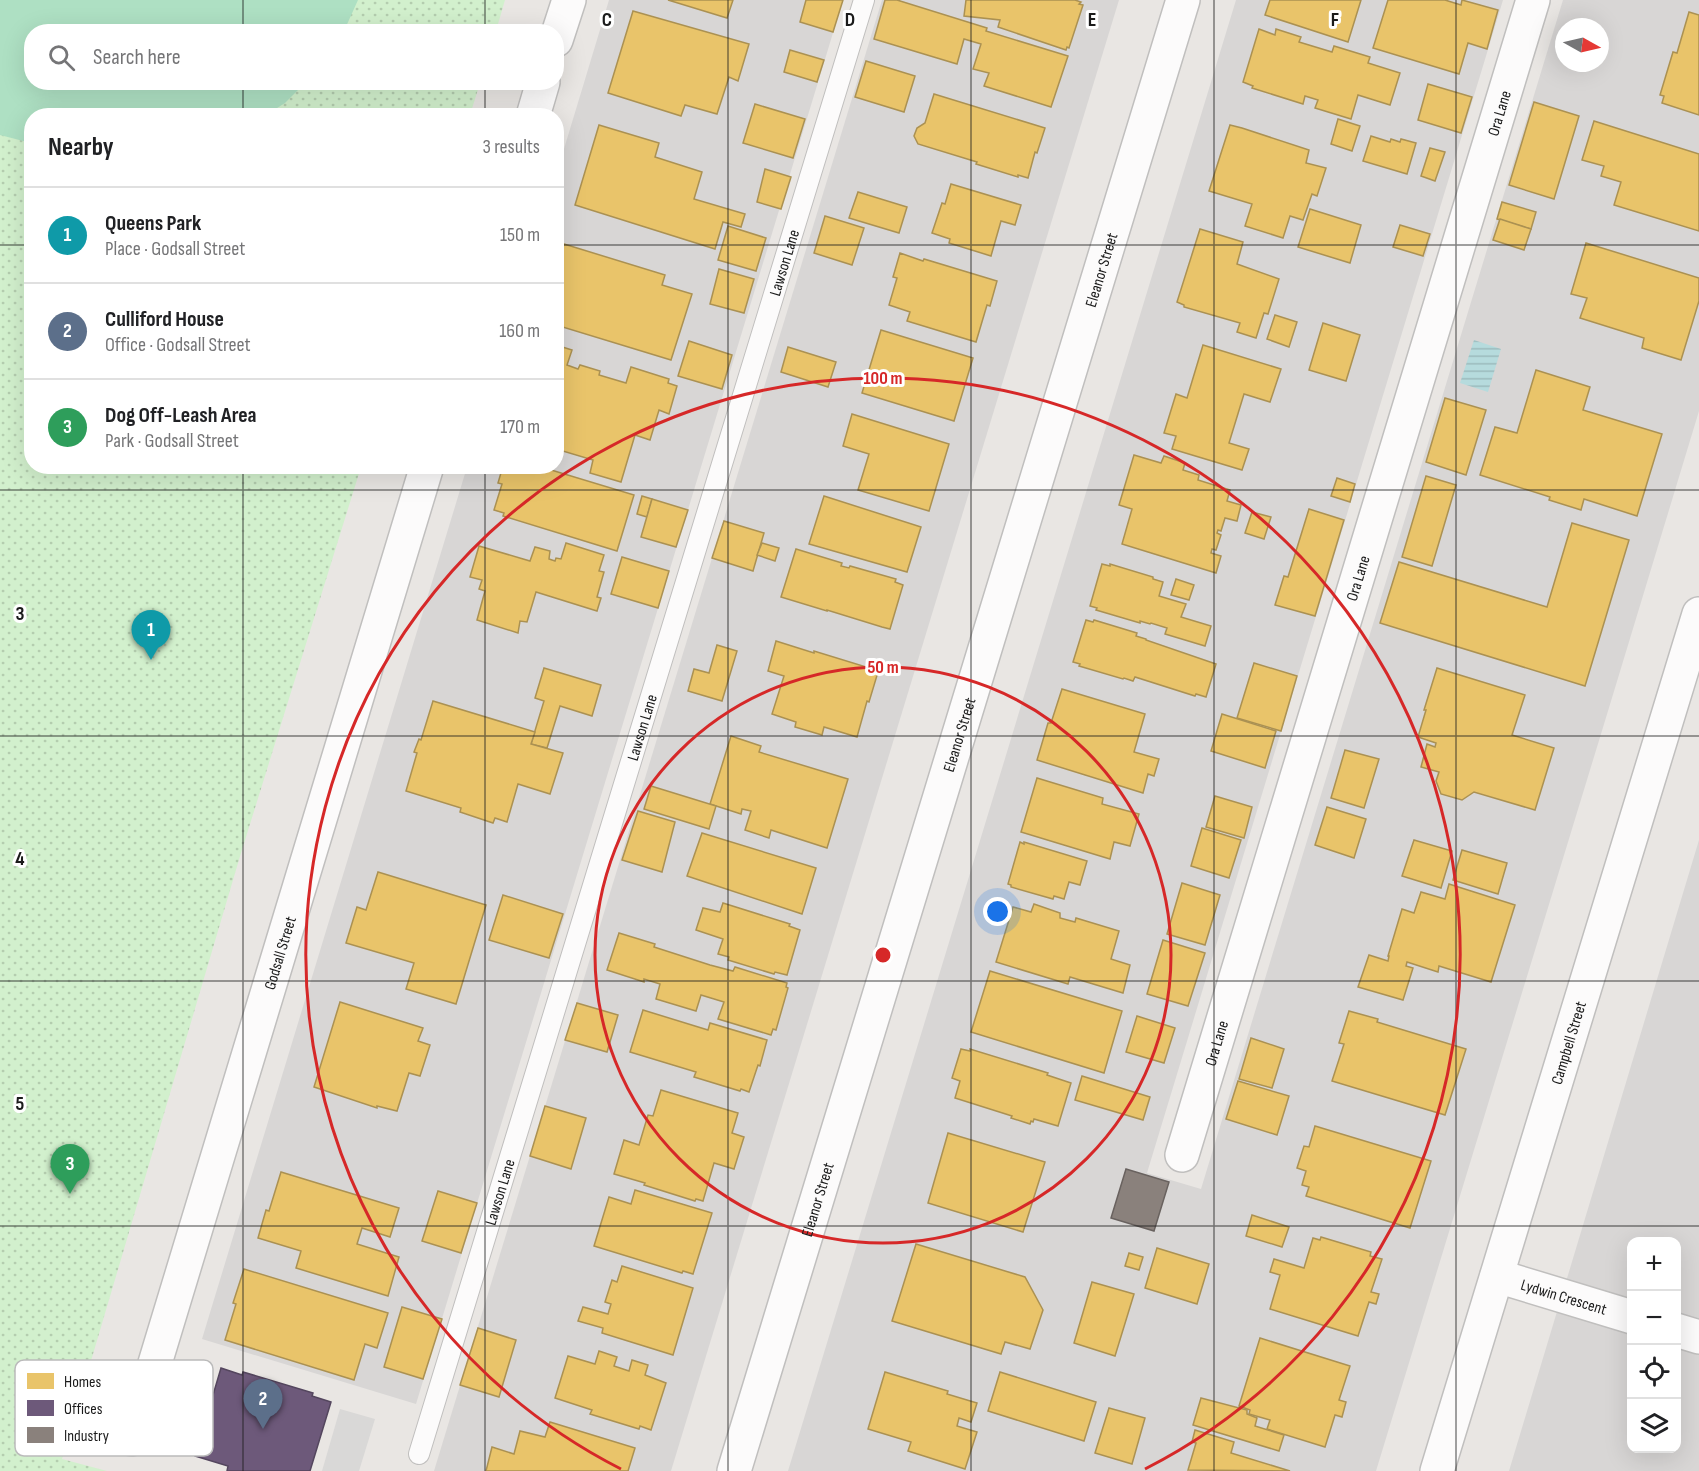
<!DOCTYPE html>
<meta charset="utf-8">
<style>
:root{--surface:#fff;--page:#f2f2f2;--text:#202124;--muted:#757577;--line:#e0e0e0;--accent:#7c3aed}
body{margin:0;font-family:"Sofia Sans Condensed",sans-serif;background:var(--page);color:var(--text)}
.controls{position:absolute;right:18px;bottom:18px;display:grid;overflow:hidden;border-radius:12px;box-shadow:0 6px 24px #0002}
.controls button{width:54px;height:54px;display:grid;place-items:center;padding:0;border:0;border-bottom:2px solid var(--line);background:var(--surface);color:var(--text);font:30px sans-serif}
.compass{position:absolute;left:1555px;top:18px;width:54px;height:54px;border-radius:50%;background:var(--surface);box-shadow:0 6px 24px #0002;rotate:98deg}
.you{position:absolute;left:998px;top:912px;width:21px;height:21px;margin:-15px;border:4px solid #fff;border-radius:50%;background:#1a73e8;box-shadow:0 0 0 9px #1a73e833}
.badge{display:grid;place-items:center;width:39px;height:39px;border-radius:50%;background:var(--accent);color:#fff;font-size:20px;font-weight:700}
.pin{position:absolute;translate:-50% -50px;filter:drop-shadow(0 2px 3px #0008)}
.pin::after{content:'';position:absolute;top:32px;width:21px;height:18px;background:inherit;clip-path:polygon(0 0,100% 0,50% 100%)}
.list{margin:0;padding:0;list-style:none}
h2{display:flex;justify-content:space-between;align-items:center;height:78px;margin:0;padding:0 24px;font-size:26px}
h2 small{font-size:20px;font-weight:400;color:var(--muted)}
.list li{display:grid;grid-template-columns:39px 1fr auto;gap:18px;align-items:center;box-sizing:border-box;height:96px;padding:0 24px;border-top:2px solid var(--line)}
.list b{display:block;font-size:22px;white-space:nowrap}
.list p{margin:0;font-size:20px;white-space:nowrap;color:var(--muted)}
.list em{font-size:20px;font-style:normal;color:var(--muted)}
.icon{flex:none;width:33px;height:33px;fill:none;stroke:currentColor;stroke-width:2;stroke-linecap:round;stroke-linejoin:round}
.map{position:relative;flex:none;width:1699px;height:1471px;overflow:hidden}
.search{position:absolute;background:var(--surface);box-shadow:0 6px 24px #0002;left:24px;top:24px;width:540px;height:66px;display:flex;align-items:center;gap:15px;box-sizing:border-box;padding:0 21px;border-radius:24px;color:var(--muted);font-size:22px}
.panel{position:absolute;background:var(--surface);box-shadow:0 6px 24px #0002;left:24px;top:108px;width:540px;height:366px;border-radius:24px}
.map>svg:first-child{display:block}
</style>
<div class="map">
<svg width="1699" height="1471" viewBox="0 0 1699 1471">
<defs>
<pattern id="park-dots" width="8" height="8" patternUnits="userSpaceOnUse" patternTransform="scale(1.5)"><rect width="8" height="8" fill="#d2f0cd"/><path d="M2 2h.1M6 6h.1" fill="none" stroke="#b4cdaf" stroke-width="1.8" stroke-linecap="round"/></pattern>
<pattern id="water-rules" width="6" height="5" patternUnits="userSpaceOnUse" patternTransform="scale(1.5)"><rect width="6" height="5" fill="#b6dbdd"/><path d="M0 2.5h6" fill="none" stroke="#9cbbbd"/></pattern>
</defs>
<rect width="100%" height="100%" fill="#e9e6e3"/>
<g fill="#d8d6d5" fill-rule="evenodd">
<polygon points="609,0 843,0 416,1404 202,1339 467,467 556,466 557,172"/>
<polygon points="882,0 1119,0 671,1471 434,1471"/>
<path d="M1236 0H1503L1147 1173 1201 1189 1563 0H1699V411L1608 711 1376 1471H788ZM1564 27H1600V63H1564Z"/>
<path d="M1699 840V1471H1509ZM1632 1242H1676V1448H1632Z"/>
</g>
<polygon fill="url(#park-dots)" points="0,0 505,0 496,31 32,32 32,82 480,83 470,115 32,116 32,466 361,467 241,853 62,1459 107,1471 0,1471"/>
<polygon fill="#aee0c3" points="0,0 358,0 344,31 32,32 32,82 305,83 285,103 266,115 32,116 31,143 0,135"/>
<polygon fill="#d9d8d7" points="340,1409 375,1419 359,1471 322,1471"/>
<polygon fill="url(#water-rules)" points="1474,340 1501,349 1488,392 1460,383"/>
<g fill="#e9c46a" stroke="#ab9152" stroke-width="1.5">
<polygon points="668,0 733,0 727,18"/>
<polygon points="806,0 843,0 833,32 800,22"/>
<polygon points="885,0 897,0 987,28 986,31 1068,56 1051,107 984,86 989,73 973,69 981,44 964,39 957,64 874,39"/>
<polygon points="966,0 1075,0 1081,2 1079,4 1083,5 1069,48 1067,47 1066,50 998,27 1000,20 964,16"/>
<polygon points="1270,0 1361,0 1348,42 1265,15"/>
<polygon points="1388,0 1445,0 1461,5 1462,0 1498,10 1487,49 1468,43 1459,74 1373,48"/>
<polygon points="633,11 749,44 738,81 729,77 717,114 685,105 681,116 608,93"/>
<polygon points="1689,12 1699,15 1699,115 1662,103 1664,96 1660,95 1673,52 1677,53"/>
<polygon points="1259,29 1275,35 1276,29 1301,37 1299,42 1332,52 1334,46 1370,57 1368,63 1400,73 1390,105 1358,95 1351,119 1315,108 1318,100 1305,96 1303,104 1252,88 1253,86 1243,82"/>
<polygon points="790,50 824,60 817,82 784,72"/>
<polygon points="866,61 915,76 904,112 855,97"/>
<polygon points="1428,84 1472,97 1461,133 1418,120"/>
<polygon points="934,94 1045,128 1037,153 1035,152 1028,178 1018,175 1018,177 976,164 977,162 918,144 914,136 917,128 925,123"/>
<polygon points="1534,102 1579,116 1554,199 1509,185"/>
<polygon points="755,104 805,119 793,158 743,143"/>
<polygon points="1338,119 1360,126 1352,151 1331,144"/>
<polygon points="1594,121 1699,154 1699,231 1614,205 1621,182 1601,176 1604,166 1582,160"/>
<polygon points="599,125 659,143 655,157 702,172 694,199 745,214 741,227 723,222 715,249 575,205"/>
<polygon points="1230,125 1242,128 1309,150 1306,163 1326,168 1317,196 1312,194 1303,220 1290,216 1283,238 1245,226 1252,204 1209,191"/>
<polygon points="1371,136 1390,142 1391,139 1400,142 1401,139 1416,143 1407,174 1363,161"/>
<polygon points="1430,148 1445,152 1435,181 1421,176"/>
<polygon points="765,169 791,177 781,209 757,202"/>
<polygon points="951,184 1021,205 1015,225 1001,221 991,256 949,243 950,239 932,233 942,203 945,204"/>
<polygon points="858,192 907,207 899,233 849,218"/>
<polygon points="1502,202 1536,212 1531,229 1497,219"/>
<polygon points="1310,209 1361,225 1350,263 1298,247"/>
<polygon points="825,216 864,228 852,265 814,253"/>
<polygon points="1500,219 1531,229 1524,250 1493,240"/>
<polygon points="1400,225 1430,234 1423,256 1393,247"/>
<polygon points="728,226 766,238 756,271 718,260"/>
<polygon points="1200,229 1243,242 1237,264 1279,279 1268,314 1264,313 1256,338 1237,332 1240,323 1184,307 1184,305 1177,302"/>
<polygon points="1586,243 1699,278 1699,301 1681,360 1642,348 1644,338 1580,318 1587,298 1571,294"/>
<polygon points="564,244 665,275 662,285 692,294 671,360 556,325 556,271"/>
<polygon points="900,253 923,261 924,259 997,281 990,306 987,305 976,342 907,321 910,312 889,305 897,278 893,277"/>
<polygon points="719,269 754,279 744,313 710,304"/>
<polygon points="1275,315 1297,322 1289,347 1267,339"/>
<polygon points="1323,323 1360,335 1346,381 1309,370"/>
<polygon points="881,330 973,358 954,421 862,393"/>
<polygon points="689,341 732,355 722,389 678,376"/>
<polygon points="556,345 572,350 567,365 578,369 580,365 600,371 599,375 626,383 631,367 669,379 668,383 677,386 669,414 659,410 650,440 635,435 621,482 590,473 593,460 556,449"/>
<polygon points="1203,345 1281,369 1270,402 1244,394 1229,443 1249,449 1242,470 1172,449 1176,436 1164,433 1176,394 1187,398"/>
<polygon points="788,347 836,362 828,387 781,372"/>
<polygon points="1536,370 1590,387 1583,410 1662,434 1637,516 1584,499 1581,510 1549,500 1550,497 1480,475 1495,427 1517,433"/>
<polygon points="1445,398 1486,410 1466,475 1426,462"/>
<polygon points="852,414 949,444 929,511 858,490 869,454 843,446"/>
<polygon points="1134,455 1161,463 1164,456 1185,463 1183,470 1199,475 1198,480 1230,490 1227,501 1241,505 1237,521 1225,518 1221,531 1218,530 1217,533 1221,535 1216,550 1212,549 1211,553 1221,556 1216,573 1122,544 1132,509 1119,505"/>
<polygon points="503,466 538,466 634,495 617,551 503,516 504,513 494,510 502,484 498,483"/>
<polygon points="1426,476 1456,485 1432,566 1402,557"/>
<polygon points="1337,478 1355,484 1350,502 1331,496"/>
<polygon points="642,496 652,499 647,517 637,514"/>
<polygon points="824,496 921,527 907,572 809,544"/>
<polygon points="652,499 688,510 676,547 641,537"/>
<polygon points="1309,509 1344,520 1315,616 1275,605 1284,576 1288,577"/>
<polygon points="1252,512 1271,517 1264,539 1245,533"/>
<polygon points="724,521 764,533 753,571 712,558"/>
<polygon points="1572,523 1629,540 1585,686 1380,623 1399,562 1547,607"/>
<polygon points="566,543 604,555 599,571 604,572 597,597 601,598 597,611 536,592 527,622 520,621 518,633 477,620 485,591 479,589 482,580 470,577 479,546 530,561 535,547 550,551 549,559 555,561 556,558 561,559"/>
<polygon points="762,543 779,548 775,561 757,555"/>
<polygon points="796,549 842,563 841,566 849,568 850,566 896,579 895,582 903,585 890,629 882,627 827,610 827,611 781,597"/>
<polygon points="622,557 669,571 658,608 611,594"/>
<polygon points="1102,564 1110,566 1110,564 1153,577 1153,579 1163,582 1159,596 1186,604 1181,617 1211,626 1205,646 1165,634 1167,628 1151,623 1150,624 1140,621 1140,623 1096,610 1097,608 1090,606"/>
<polygon points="1176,579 1194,585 1189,600 1171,595"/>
<polygon points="1086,620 1093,622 1094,620 1137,633 1136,636 1146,639 1146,640 1216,664 1206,697 1196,694 1195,696 1135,677 1133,681 1124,678 1123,679 1079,666 1080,664 1073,662"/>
<polygon points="776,641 814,653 814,651 876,670 876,672 878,672 869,702 867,701 857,737 824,727 822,735 795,727 796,722 772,714 784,676 768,671"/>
<polygon points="717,645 737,651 722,701 688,691 694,669 709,673"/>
<polygon points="1254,663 1297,676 1281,731 1237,718"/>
<polygon points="544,668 601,685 592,716 560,706 547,748 531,744 544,701 535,698"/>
<polygon points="1437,668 1525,695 1512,735 1554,748 1535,810 1474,792 1462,800 1441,794 1436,781 1439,772 1421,767 1427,744 1435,747 1436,743 1418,737 1426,710 1424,710"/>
<polygon points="1062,689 1145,714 1134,752 1159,759 1154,776 1148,774 1143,793 1037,760 1048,723 1051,723"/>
<polygon points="433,701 535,732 531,744 563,753 550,794 518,784 507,822 495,818 493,823 460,812 461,808 406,791 417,753 414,752 419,739 421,740"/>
<polygon points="1222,714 1276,731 1265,768 1211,751"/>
<polygon points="731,736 761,746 759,752 848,779 827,848 771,830 769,838 745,830 751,811 742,809 741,814 710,804"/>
<polygon points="1345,750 1379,759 1364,808 1331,798"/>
<polygon points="1037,778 1103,798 1102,804 1139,814 1130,846 1114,842 1110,859 1021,832"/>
<polygon points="651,786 716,806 709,829 644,809"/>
<polygon points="1215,796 1252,807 1244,838 1206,827"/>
<polygon points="1327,807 1366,819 1354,858 1315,845"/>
<polygon points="638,811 675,822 662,872 622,860"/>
<polygon points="1202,828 1241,840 1229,878 1191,866"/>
<polygon points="702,833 816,868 802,914 687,876"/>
<polygon points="1414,840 1452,851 1441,888 1402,876"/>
<polygon points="1020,842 1024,844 1024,842 1087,861 1080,885 1069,882 1064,899 1054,896 1053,899 1011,887 1011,885 1008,884"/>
<polygon points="1462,850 1507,863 1498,894 1453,880"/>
<polygon points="378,872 486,905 456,1004 406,989 414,963 346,943 357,907 366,910"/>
<polygon points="1182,883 1220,895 1205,945 1167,934"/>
<polygon points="1449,884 1515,905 1491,982 1439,966 1438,972 1407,962 1406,966 1413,968 1403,1000 1358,987 1369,955 1388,961 1389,956 1388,956 1402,909 1414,913 1421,892 1445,899"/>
<polygon points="503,895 563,914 549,958 489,940"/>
<polygon points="723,903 790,924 789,926 800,930 787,975 775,972 774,974 728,960 729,957 718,954 723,939 696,930 703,908 720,912"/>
<polygon points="1034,904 1060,913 1060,918 1075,922 1076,918 1119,931 1111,959 1130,965 1123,993 1070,977 1068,984 996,962 1013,907 1031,912"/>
<polygon points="619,933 655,944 654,947 710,965 733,971 735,967 787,983 786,987 788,988 776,1030 773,1029 771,1035 718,1019 724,1002 701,995 696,1011 656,999 660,984 644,979 644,982 607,970"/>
<polygon points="1163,940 1205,953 1188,1006 1147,994"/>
<polygon points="990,971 1122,1011 1104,1073 971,1032"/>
<polygon points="340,1002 423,1028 418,1041 430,1045 420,1076 409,1073 397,1111 377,1106 377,1108 314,1087"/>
<polygon points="577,1003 618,1015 607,1052 565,1040"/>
<polygon points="643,1010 708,1030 710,1023 767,1040 760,1066 758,1065 749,1092 741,1089 740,1091 694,1077 696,1072 630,1052"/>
<polygon points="1349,1011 1378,1019 1377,1022 1466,1049 1445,1115 1332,1081 1344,1044 1339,1043"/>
<polygon points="1137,1016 1175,1028 1164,1063 1126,1052"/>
<polygon points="1251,1038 1284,1049 1272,1088 1239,1079"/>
<polygon points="961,1049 970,1051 970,1049 1048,1073 1047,1075 1071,1083 1058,1126 1034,1119 1033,1122 1031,1121 1030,1124 1011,1118 1012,1116 955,1098 960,1081 952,1078"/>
<polygon points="1082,1076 1150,1097 1143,1120 1075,1100"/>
<polygon points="1238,1081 1289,1096 1277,1135 1226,1119"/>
<polygon points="661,1090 738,1113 732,1133 744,1137 734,1169 714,1163 703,1201 696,1199 695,1201 644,1185 645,1183 614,1174 624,1140 639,1145 648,1115 653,1116"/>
<polygon points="545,1106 586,1118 571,1169 530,1156"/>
<polygon points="1315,1126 1431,1161 1410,1228 1306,1196 1309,1187 1302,1185 1306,1171 1297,1168 1304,1146 1309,1147"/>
<polygon points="948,1133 1045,1162 1023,1232 928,1203"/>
<polygon points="281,1172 399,1208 390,1237 362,1228 357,1244 399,1257 388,1296 296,1268 301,1251 258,1238 266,1210 269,1211"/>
<polygon points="635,1190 712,1213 693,1274 683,1271 682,1273 594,1246 609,1197 631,1204"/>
<polygon points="438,1191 477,1203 461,1253 422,1241"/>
<polygon points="1252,1215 1289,1227 1282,1247 1246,1236"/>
<polygon points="1321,1237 1371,1252 1370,1256 1382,1259 1371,1292 1379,1294 1376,1304 1369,1302 1358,1336 1270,1309 1280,1275 1270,1272 1274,1259 1304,1268 1313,1238 1320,1240"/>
<polygon points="916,1244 1025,1277 1043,1310 1030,1349 1005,1342 1001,1354 892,1321"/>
<polygon points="1157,1248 1209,1264 1197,1304 1145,1288"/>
<polygon points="1129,1253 1143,1257 1139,1270 1125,1266"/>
<polygon points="622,1266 693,1288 673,1355 602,1333 603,1328 578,1321 583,1307 608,1314 611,1304 605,1302 612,1280 617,1282"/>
<polygon points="244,1269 388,1313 377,1348 365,1344 354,1380 225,1340 236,1304 233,1303"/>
<polygon points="1092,1282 1134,1294 1115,1356 1074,1343"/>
<polygon points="402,1307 442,1319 423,1379 384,1367"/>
<polygon points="478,1328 516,1340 499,1397 460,1385"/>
<polygon points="1260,1338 1350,1366 1339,1400 1346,1402 1342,1417 1335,1415 1325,1447 1267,1429 1270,1420 1249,1414 1250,1410 1239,1406"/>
<polygon points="599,1351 617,1357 614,1366 629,1371 632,1360 648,1365 645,1375 666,1383 651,1430 640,1426 639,1429 590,1414 592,1410 555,1398 568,1356 595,1364"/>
<polygon points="885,1372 948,1391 947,1394 977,1403 971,1422 959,1418 957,1426 977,1432 965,1469 908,1451 911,1442 868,1429"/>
<polygon points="1000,1372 1096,1402 1084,1441 988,1411"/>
<polygon points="1201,1398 1247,1410 1247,1414 1257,1418 1255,1426 1284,1435 1279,1451 1193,1425"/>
<polygon points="1109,1408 1145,1418 1132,1464 1095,1453"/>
<polygon points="550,1422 635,1448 628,1471 486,1471 492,1447 514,1454 520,1431 545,1437"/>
<polygon points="1195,1430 1234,1442 1231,1453 1290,1471 1188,1470 1196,1443 1192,1442"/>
</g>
<polygon fill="#6d597a" stroke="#54465e" stroke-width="1.5" points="221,1368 242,1375 243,1372 313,1393 312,1396 331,1402 310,1471 227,1471 228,1466 195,1456"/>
<polygon fill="#8a817c" stroke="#69625f" stroke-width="1.5" points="1126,1169 1169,1182 1154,1231 1111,1218"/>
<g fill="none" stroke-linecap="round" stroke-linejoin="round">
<g stroke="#c0bfbe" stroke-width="22">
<g id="service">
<path id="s1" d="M419 1454 864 0"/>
</g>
</g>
<g stroke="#c0bfbe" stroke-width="36">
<g id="minor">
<polyline points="556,40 569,0"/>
<polyline points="533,116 543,82"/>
<path id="s2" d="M1182 1155 1533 0"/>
<path id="s3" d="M1497 1276 1632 1317"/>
<polyline points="1676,1330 1699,1337"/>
<path id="s4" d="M132 1439 427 466"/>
<path id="s5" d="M734 1471 1183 0"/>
<path id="s6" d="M1437 1471 1699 614"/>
</g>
</g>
<use href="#service" stroke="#fcfbfb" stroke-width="20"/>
<use href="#minor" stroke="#fcfbfb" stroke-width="33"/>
</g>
<path fill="none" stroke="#1b1b1b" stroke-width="1.5" stroke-opacity="0.55" d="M243 0V32M485 0V32M728 0V1471M971 0V1471M1214 0V1471M1456 0V1471M243 82V116M485 82V116M0 245H32M556 245H1699M243 466V1471M485 466V1471M0 490H1699M0 736H1699M0 981H1699M0 1226H1699"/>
<g fill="none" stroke="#d62828" stroke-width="3">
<circle cx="883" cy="955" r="288"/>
<path d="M621 1469A577 577 0 1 1 1145 1469"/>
</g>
<g text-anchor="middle" stroke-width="6" stroke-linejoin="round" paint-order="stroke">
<g font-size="16" fill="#1b1b1b" stroke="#fff">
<text dy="6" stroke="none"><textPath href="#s2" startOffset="1089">Ora Lane</textPath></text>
<text dy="6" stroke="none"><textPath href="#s1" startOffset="1246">Lawson Lane</textPath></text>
<text dy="6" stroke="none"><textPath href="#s5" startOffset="1256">Eleanor Street</textPath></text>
<text dy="6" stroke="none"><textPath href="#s2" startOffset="603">Ora Lane</textPath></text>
<text dy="6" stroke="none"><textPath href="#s1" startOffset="760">Lawson Lane</textPath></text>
<text dy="6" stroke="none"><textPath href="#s5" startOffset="770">Eleanor Street</textPath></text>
<text dy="6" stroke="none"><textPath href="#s4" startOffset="508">Godsall Street</textPath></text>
<text dy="6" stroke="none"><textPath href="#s6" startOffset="448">Campbell Street</textPath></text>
<text dy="6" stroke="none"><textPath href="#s2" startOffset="117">Ora Lane</textPath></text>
<text dy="6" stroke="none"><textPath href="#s1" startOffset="274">Lawson Lane</textPath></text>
<text dy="6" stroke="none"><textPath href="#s5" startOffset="284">Eleanor Street</textPath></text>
<text dy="6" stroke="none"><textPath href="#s3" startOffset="70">Lydwin Crescent</textPath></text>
</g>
</g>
<rect x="15" y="1360" width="198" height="96" rx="9" fill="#fff" stroke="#bbb" stroke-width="1.5"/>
<rect x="27" y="1373" width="27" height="16" fill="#e9c46a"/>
<rect x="27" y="1400" width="27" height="16" fill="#6d597a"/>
<rect x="27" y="1427" width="27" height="16" fill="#8a817c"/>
<g font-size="16" fill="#1b1b1b">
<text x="64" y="1387">Homes</text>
<text x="64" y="1414">Offices</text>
<text x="64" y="1441">Industry</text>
</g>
<g font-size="20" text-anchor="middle" font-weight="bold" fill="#1b1b1b" stroke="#fff" stroke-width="6" stroke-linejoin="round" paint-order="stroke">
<text x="607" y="26">C</text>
<text x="850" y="26">D</text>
<text x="1092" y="26">E</text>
<text x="1335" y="26">F</text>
<text x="20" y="620">3</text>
<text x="20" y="865">4</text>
<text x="20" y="1110">5</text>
</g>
<circle cx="883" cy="955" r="9" fill="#d62828" stroke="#fff" stroke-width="3"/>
<g font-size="18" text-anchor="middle" font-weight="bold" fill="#d62828" stroke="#fff" stroke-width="6" stroke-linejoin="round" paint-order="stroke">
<text x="883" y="384">100 m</text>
<text x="883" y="673">50 m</text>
</g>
</svg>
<div class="controls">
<button>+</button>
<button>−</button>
<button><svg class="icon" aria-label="locate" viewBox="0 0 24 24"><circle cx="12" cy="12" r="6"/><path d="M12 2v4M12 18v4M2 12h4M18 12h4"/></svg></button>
<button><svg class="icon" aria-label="layers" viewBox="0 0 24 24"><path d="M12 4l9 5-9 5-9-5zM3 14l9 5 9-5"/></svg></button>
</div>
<svg class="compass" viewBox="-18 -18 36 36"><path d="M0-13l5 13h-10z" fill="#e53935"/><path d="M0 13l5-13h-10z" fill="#757577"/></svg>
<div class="you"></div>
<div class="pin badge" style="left:151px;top:660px;background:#0f9aa8">1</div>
<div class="pin badge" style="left:263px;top:1429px;background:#5c6f8a">2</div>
<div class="pin badge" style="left:70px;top:1194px;background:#2e9e5b">3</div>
<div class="search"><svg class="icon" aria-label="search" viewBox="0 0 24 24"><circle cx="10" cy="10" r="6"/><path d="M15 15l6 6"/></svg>Search here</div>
<section class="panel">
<h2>Nearby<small>3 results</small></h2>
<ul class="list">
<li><span class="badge" style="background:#0f9aa8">1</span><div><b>Queens Park</b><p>Place · Godsall Street</p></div><em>150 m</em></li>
<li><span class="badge" style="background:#5c6f8a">2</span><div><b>Culliford House</b><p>Office · Godsall Street</p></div><em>160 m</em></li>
<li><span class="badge" style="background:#2e9e5b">3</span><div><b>Dog Off-Leash Area</b><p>Park · Godsall Street</p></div><em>170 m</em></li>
</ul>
</section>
</div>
